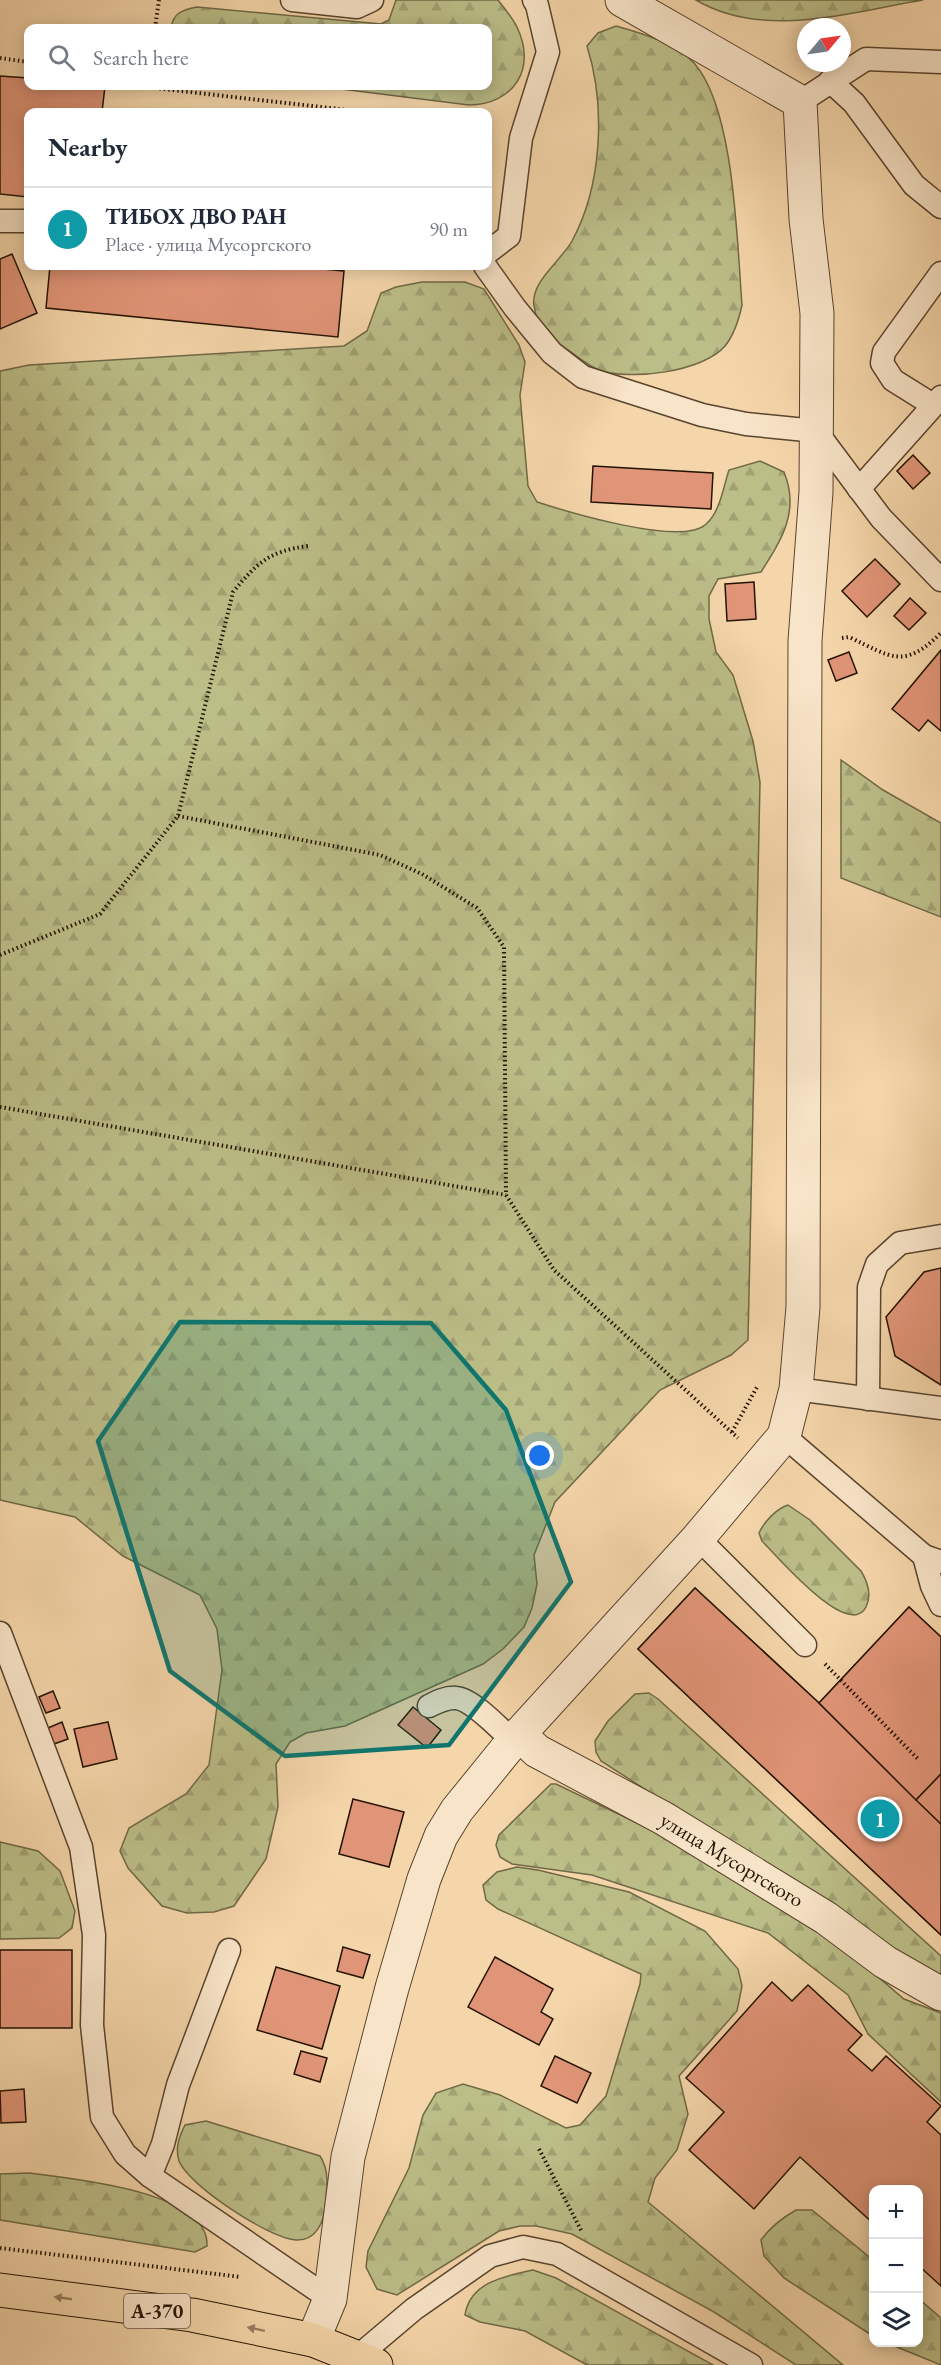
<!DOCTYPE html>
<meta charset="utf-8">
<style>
:root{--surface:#fff;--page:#f6f6f7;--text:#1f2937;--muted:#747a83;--line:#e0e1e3;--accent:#1a73e8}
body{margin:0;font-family:"EB Garamond",serif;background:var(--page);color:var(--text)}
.controls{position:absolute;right:18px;bottom:18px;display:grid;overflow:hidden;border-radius:12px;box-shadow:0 3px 15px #0003}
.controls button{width:54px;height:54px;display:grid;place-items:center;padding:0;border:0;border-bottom:2px solid var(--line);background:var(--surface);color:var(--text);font:30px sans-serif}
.compass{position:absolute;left:797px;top:18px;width:54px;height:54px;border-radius:50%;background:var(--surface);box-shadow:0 3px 15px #0003;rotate:61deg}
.you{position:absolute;left:540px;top:1456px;width:21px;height:21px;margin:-15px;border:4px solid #fff;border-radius:50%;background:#1a73e8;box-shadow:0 0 0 9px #1a73e833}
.badge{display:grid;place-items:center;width:39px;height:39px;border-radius:50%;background:var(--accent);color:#fff;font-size:20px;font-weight:700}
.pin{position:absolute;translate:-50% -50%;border:3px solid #fff;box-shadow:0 2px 6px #0006}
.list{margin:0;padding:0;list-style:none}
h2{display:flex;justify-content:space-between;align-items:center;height:78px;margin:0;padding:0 24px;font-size:26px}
h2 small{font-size:20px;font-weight:400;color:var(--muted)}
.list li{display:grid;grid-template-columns:39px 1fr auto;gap:18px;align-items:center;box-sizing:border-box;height:84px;padding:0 24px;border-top:2px solid var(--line)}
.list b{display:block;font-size:22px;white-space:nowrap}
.list p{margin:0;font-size:20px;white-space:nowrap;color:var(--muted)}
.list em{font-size:20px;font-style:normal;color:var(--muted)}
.icon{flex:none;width:33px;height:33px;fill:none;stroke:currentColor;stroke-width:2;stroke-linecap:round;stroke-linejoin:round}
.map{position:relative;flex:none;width:941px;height:2365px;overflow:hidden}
.search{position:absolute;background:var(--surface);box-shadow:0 3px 15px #0003;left:24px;top:24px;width:468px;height:66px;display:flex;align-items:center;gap:15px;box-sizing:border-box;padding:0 21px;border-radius:12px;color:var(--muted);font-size:22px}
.panel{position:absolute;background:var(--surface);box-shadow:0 3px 15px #0003;left:24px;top:108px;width:468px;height:162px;border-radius:12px}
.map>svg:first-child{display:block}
</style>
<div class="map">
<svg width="941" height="2365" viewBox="0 0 941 2365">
<defs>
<pattern id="forest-firs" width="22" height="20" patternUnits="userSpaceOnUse" patternTransform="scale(1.5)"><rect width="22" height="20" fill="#bcbe88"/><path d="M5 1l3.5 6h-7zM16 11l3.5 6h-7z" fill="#a1a274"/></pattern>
</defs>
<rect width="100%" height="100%" fill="#f5d6aa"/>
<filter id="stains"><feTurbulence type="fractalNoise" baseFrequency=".00333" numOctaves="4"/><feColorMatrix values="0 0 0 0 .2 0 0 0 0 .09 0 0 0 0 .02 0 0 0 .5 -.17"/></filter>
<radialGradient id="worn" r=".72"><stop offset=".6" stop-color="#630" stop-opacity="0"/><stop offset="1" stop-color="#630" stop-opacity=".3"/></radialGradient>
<g fill="url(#forest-firs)" stroke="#706946" stroke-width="1.5">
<path d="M396 0H498C504 8 512 17 517 27 537 69 514 104 469 105L317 86H488V28H171C173 13 182 10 197 7L381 24 389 20Z"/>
<path d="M696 0H923C850 12 764 40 696 0Z"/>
<path d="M616 26C641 33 676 43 694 63 735 109 737 244 742 305 739 319 734 335 725 346 703 372 630 381 599 370 588 366 576 355 565 348 549 336 537 327 534 306 530 282 561 261 572 241 602 186 606 106 587 46L598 33Z"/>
<path d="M422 282H465L484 289 519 345 525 362 520 395 528 486 537 502C568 512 680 546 705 525 720 513 723 488 729 470L760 461 784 472C800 511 782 539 761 572L718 579 709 596V619L716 652 733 675 753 741 760 782 748 1340 731 1355 660 1390 555 1502 534 1555 537 1584 532 1608 524 1627 503 1649 483 1664 345 1726 306 1733 290 1742 276 1764 278 1807 266 1859 234 1906 214 1912 187 1913 162 1906 128 1868 120 1851 129 1828 186 1794 209 1765 222 1670 217 1629 200 1595 123 1556 75 1517 0 1500V371L29 365 344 346 367 331 381 293 396 287Z"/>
<polygon points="841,760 883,790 941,823 941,917 841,878"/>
<path d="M788 1505 810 1520 861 1571C867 1581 872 1595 866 1607 849 1641 776 1555 762 1541L759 1533C764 1522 776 1509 788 1505Z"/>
<polygon points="649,1693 658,1699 941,1956 941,1979 601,1761 596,1752 595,1741 608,1721 635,1694"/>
<polygon points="551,1784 556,1784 658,1833 740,1880 856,1958 904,1999 941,2013 941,2102 868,2034 848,1995 768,1933 592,1875 512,1864 500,1857 496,1845 499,1835"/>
<polygon points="0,1842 38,1851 60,1871 75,1911 72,1928 59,1938 0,1939"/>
<polygon points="517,1867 538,1870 629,1892 705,1931 738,1969 742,1986 737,2011 679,2076 688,2114 677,2150 655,2178 648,2202 843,2365 796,2365 714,2312 572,2234 536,2226 520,2226 499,2231 397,2295 377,2289 366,2267 368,2251 409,2168 423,2115 436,2093 463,2084 500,2095 566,2128 580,2125 606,2096 640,1984 641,1974 498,1909 486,1900 483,1885 497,1872"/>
<path d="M206 2121 320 2156C330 2171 327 2189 325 2206 324 2222 316 2241 296 2240 270 2239 188 2185 179 2161 175 2148 179 2137 185 2125Z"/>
<path d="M30 2173C69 2179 210 2190 207 2246L195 2252 0 2220V2174Z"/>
<path d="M796 2210H812L873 2260V2336L784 2278 764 2256 761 2240C771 2226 782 2218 796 2210Z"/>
<path d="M533 2270 556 2278 713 2365H587L525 2331 480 2322 465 2315C470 2282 505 2276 533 2270Z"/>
<polygon points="919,2299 941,2318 941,2365 887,2343 918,2342"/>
</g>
<g fill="#e19578" stroke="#251403" stroke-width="1.5">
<polygon points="0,76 28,78 28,86 105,86 102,112 28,112 28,197 0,194"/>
<polygon points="12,254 37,313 0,329 0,259"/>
<polygon points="50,266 291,266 344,271 338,337 46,308"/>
<polygon points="913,455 930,473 913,489 897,471"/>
<polygon points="593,466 713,473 711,509 591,502"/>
<polygon points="875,559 900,584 867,617 842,591"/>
<polygon points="754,582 756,619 727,621 725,584"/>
<polygon points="910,598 926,613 909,630 894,616"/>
<polygon points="941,650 941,731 928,720 919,731 892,709"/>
<polygon points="849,652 857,673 836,681 828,660"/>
<polygon points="941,1268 941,1385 895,1356 886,1317 924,1272"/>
<polygon points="695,1588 819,1703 909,1607 941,1637 941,1935 638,1649"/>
<polygon points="695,1588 819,1703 941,1824 941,1935 638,1649"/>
<polygon points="909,1607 941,1637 941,1774 916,1800 819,1703"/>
<polygon points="53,1691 60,1708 46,1713 39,1697"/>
<polygon points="413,1707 441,1730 427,1748 398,1725"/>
<polygon points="62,1722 68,1739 54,1744 48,1728"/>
<polygon points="108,1722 117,1759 83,1767 74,1729"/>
<polygon points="941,1774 941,1824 916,1800"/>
<polygon points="353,1799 404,1812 389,1867 339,1854"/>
<polygon points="343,1947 370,1955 363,1978 337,1971"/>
<rect x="0" y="1950" width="72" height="78"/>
<polygon points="495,1957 553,1989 541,2012 553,2019 539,2045 468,2007"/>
<polygon points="276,1967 340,1986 322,2049 257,2030"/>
<polygon points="772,1982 792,2001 808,1985 862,2035 848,2050 872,2071 886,2056 941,2106 927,2122 941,2135 941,2286 918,2265 918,2190 874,2190 874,2224 800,2157 754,2209 689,2150 724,2112 686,2078"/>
<polygon points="301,2051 327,2058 320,2082 294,2074"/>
<polygon points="555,2056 591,2073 577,2103 541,2086"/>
<polygon points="24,2089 26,2122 1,2123 0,2091"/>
</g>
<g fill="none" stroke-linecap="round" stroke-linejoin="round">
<g stroke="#59442d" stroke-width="25">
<g id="lane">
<polyline points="292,0 357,7 372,0"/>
<polyline points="830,81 854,103 914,185 941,207"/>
<polyline points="800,102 866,59 941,62"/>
<polyline points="0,221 28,221"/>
<polyline points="488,252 509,236 521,138 548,52 537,5 534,0"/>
<polyline points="485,266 515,308 552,353 583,377 702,415 746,424 816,431 881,518 941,580"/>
<polyline points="933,405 893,380 882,363 884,352 941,273"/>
<polyline points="859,489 941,397"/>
<polyline points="796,1389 941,1408"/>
<polyline points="868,1399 869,1287 877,1264 900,1243 941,1236"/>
<polyline points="784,1436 924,1556 941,1562"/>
<polyline points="698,1538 805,1645"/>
<polyline points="924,1556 932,1586 941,1605"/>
<polyline points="0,1633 81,1847 94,1935 92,2025 102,2117 125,2154 150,2176"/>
<path d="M429 1706C437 1702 446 1697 456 1698 472 1699 500 1729 513 1741"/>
<polyline points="229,1950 178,2085 163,2144 150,2176 330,2299"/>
<polyline points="356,2358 414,2309 490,2256 523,2247 557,2254 751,2365"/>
</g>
</g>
<g stroke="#59442d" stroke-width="35">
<g id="street">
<polyline points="519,1734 537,1751 663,1818 826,1918 885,1962 941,1994"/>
<polyline points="313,2340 330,2299 348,2157 392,1988 424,1879 441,1836 457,1810 513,1741 698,1538 784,1436 796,1389 803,1307 805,641 816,492 817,313 806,219 800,102 622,0"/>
</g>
</g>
<g stroke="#251403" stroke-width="35">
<polyline id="highway" points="0,2290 192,2315 313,2340 376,2365"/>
</g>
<g stroke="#251403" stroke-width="4" stroke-dasharray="1.5 3" stroke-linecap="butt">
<polyline points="155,28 159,0"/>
<polyline points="0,58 28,62"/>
<polyline points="137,86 365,112"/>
<path d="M842 638 849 637C892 657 903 670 941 633"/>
<polyline points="178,816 380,855 422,874 477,908 504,947 506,1195 554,1270 738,1438"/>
<path d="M0 955 100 914 178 816 233 592C257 563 269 551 308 546"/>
<polyline points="0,1107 506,1195"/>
<polyline points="732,1432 757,1387"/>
<polyline points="825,1664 919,1760"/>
<polyline points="539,2149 582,2232"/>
<polyline points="0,2248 241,2277"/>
</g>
<use href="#lane" stroke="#f8e4c8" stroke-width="22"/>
<use href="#street" stroke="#f8e4c8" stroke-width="33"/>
<use href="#highway" stroke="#f5d6aa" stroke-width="33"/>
</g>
<defs><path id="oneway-solid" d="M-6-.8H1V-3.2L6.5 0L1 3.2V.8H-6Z" transform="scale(1.5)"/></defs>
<g fill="#977f5f">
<use href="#oneway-solid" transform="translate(63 2298) rotate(-172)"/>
<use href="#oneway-solid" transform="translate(256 2329) rotate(-168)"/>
</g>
<path fill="#0f766e" fill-opacity="0.2" stroke="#0f766e" stroke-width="4.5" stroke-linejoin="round" d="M180 1322 431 1323 506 1410 571 1582 449 1745 285 1756 170 1671 98 1441Z"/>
<g text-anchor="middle" stroke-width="5" stroke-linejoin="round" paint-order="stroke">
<rect fill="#f8e4c8" stroke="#64523e" stroke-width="1.5" x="124" y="2294" width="66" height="34" rx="4.5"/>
<g font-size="20" font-weight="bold" fill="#251403">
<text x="157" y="2318">А-370</text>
</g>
<g font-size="21" fill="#251403" stroke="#f8e4c8">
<text transform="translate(732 1860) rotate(31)" y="7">улица Мусоргского</text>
</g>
</g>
<rect width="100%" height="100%" filter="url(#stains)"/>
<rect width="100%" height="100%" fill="url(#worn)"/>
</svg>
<div class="controls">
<button>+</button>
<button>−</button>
<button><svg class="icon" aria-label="layers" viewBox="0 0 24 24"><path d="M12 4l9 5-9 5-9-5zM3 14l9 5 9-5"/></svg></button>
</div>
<svg class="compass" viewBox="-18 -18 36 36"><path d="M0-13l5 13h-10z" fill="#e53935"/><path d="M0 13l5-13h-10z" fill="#747a83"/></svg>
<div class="you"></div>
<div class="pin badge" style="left:880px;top:1819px;background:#0f9aa8">1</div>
<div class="search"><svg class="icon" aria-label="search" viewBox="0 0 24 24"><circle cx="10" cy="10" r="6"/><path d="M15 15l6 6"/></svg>Search here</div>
<section class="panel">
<h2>Nearby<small></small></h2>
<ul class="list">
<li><span class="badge" style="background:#0f9aa8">1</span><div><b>ТИБОХ ДВО РАН</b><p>Place · улица Мусоргского</p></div><em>90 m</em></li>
</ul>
</section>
</div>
